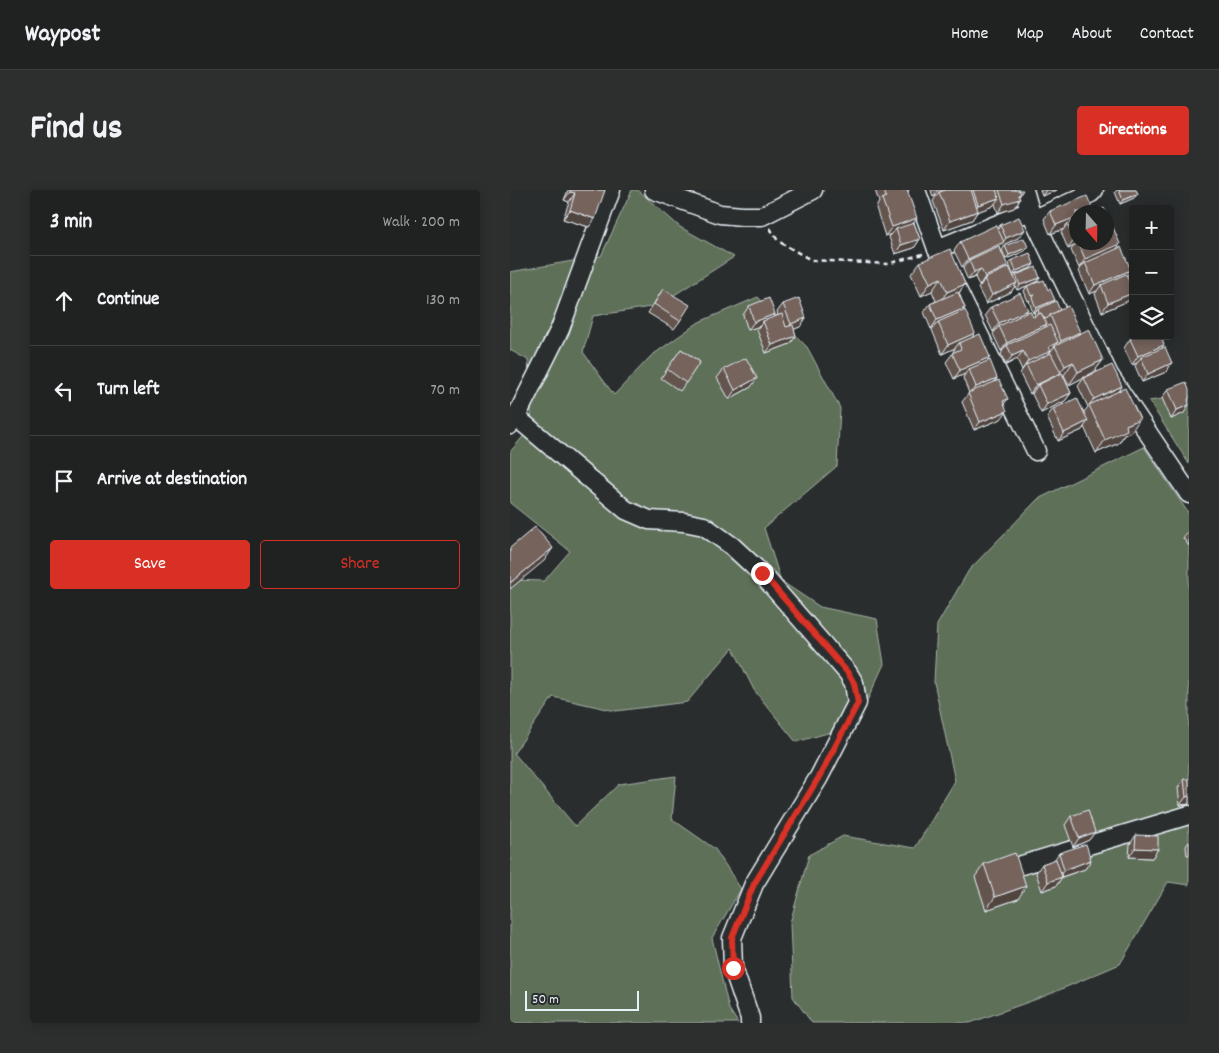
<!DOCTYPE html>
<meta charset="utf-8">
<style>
:root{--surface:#202222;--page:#2d2f2f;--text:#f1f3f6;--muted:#a2a4a5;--line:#3d3f40;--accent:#d93025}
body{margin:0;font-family:Dekko,sans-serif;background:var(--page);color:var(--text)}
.controls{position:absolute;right:15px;top:15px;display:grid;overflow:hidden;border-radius:5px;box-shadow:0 2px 12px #0003}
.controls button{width:45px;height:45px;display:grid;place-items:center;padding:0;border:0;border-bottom:1px solid var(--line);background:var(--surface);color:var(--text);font:25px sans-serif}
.compass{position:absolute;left:559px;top:15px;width:45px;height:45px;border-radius:50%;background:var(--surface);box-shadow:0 2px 12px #0003;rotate:160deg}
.scale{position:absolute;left:15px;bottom:12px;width:114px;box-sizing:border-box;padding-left:5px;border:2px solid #e8f1f8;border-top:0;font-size:14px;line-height:18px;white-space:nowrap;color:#e8f1f8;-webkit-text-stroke:4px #2a2d2e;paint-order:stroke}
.stop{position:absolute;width:15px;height:15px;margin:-11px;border:4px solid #d93025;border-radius:50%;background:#fff}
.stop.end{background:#d93025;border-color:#fff;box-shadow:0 1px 5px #0008}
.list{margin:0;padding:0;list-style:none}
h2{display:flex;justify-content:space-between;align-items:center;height:65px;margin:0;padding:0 20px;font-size:21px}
h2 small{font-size:16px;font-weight:400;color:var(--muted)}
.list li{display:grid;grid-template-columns:32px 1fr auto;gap:15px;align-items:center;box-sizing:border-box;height:90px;padding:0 20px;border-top:1px solid var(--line)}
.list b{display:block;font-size:19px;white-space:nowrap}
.list em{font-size:16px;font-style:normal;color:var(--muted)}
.actions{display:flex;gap:10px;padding:15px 20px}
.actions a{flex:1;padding:11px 0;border:1px solid var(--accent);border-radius:5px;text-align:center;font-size:18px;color:var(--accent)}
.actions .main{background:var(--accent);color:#fff}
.icon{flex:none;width:28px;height:28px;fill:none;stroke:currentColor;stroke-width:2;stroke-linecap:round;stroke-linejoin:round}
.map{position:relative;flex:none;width:679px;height:833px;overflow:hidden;border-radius:5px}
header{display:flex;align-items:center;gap:30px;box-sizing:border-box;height:70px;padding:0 25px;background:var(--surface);border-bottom:1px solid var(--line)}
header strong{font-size:24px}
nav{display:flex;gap:28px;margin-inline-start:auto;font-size:18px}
.intro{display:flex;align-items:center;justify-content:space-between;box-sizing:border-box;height:120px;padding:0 30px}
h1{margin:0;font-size:35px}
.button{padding:12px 22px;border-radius:5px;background:var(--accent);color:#fff;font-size:18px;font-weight:700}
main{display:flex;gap:30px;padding:0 30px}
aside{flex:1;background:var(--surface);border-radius:5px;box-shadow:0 2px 12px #0003}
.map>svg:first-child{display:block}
</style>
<header>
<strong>Waypost</strong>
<nav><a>Home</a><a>Map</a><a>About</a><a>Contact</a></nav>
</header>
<div class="intro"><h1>Find us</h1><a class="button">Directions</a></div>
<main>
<aside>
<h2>3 min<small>Walk · 200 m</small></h2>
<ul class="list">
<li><svg class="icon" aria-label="ahead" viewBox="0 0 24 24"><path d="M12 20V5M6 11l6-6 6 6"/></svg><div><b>Continue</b></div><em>130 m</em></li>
<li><svg class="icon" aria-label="left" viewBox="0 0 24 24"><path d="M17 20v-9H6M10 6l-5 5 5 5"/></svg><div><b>Turn left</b></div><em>70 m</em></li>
<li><svg class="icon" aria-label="arrive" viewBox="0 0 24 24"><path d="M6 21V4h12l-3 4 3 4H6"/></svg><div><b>Arrive at destination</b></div></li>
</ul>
<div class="actions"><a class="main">Save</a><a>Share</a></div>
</aside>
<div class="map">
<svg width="679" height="833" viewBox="0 0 679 833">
<rect width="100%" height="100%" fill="#2a2d2e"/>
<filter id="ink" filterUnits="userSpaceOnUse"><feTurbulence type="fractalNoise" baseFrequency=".02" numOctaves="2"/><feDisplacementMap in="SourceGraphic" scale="10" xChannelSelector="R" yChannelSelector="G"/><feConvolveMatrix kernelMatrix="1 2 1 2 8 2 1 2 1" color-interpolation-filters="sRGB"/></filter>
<g filter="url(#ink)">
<g fill="#5f6f58" stroke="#a4b0a8">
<polygon points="122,0 128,0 170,37 224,67 147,116 83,126 73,162 104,205 141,166 189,132 248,107 297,157 330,218 327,276 254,338 271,391 310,417 367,429 374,474 346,535 286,552 244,500 223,458 177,512 106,521 43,507 4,563 65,636 109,594 166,586 162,629 205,659 231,699 202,748 219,819 228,833 0,833 0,390 34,391 60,361 0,313 0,262 22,236 18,170 0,160 0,82 91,66"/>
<polygon points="679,205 679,274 639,211"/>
<polygon points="634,257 679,324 679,695 658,692 610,774 535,806 460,833 302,833 283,807 280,733 299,665 333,646 405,658 445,591 424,492 427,435 459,380 528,309"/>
</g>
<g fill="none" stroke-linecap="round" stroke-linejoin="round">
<g stroke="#e8f1f8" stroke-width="21">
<g id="minor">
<polyline points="144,0 210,24 232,26 252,26 303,0"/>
<polyline points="406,0 427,59 526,261"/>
<polyline points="520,21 599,185 679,304"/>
<polyline points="525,29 581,3 584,0"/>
<polyline points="427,59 520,21 514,0"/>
<polyline points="6,227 116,320 139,330 174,332 194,336 222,356 251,383 338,483 344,493 347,513 309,587 244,694 222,748 223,778 240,828 240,833"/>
<polyline points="0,235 6,227 50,139 101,0"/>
<polyline points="502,678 679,625"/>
</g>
</g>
<polyline stroke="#e8f1f8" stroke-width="2.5" stroke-dasharray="5 4" stroke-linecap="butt" points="260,38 268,51 301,70 377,74 413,64"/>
<use href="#minor" stroke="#2a2d2e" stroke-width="18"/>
</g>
<g fill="#64554e" stroke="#e8f1f8">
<polygon points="58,0 95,0 79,37 53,29 59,12 54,10"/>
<polygon points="365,0 399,0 398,2 404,33 410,49 404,58 385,64 379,47 382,44 375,46 366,18 369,12"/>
<polygon points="421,0 513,0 509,6 504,18 488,23 485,14 483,16 467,22 462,30 434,40 423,11 427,5 423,7"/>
<polygon points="530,0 547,0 532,6"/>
<polygon points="607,0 626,0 628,4 624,8 610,14 605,2"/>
<polygon points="583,20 581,22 566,22 566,52 596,52 596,25 601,35 598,39 607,58 617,85 618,111 592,122 585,104 587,101 579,104 569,81 572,76 569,78 561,60 564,56 558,59 551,42 554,39 540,44 534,29 540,21"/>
<polygon points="490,35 508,48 491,56 490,57 496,79 504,87 506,85 527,92 507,100 505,96 501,102 476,114 468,98 471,95 469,96 465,87 458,90 453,79 454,77 452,77 444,61 450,52 488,39"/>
<polygon points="495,56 518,57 515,61 496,69 492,60"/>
<polygon points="502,70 524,74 521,78 503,85 499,74"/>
<polygon points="410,72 455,94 449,103 455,118 453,120 463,147 487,188 485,192 498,209 494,214 491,229 464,240 452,212 459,203 453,188 455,184 444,189 436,172 443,163 443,162 445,158 432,164 422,140 424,137 421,139 414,122 420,114 426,111 422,101 411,106 401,84"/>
<polygon points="517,96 538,100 544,112 550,120 570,142 569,144 593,170 584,182 559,195 554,185 553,185 561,203 555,211 531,223 522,204 523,202 520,204 510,184 512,180 507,169 496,175 491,164 493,160 491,161 483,144 486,140 483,142 475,125 481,117 515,124 523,127 525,126 524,124 526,121 523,123 519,111 520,110 518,111 514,101"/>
<polygon points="153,99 170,131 164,139 138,123"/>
<polygon points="273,114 290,137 284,139 286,146 280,154 256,163 247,140 250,136 238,140 233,125 239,116 265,124 262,128 268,125 267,122"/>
<polygon points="620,149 652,158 662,173 656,182 632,192 625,176 627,173 622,175 614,158"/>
<polygon points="171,159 190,172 170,201 151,188"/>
<polygon points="214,179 241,197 219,209 207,188"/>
<polygon points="574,188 608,202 621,242 614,245 609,253 586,263 574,237 572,240 548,251 537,227 543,219 574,222 578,217 568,196"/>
<polygon points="658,199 674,223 661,229 652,208"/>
<polygon points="679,340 679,356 673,348"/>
<polygon points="674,589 679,614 670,615 668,598"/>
<polygon points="561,626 585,642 579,650 563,657 555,635"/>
<polygon points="626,645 648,659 642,668 619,667 620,654"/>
<polygon points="679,652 679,665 677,665 676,656"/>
<polygon points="549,663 581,670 575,679 552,687 546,696 532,701 526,683 532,674 544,670"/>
<polygon points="474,674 508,709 476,720 465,687"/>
</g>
<g fill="#514540" stroke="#e8f1f8">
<polygon points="428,0 443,0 429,2 427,5 423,7"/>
<polygon points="536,0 547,0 532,6"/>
<polygon points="60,2 65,3 59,12 54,10"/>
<polygon points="511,4 506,10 510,9 504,18 488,23 494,14 508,5"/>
<polygon points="628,4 624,8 610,14 613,10"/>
<polygon points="489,8 483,16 467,22 462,30 434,40 440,31 463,23 468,15"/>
<polygon points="60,20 85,29 79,37 53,29"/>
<polygon points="566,27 566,33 557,34 554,39 540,44 546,35"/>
<polygon points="407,28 401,37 386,39 382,44 375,46 382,37"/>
<polygon points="515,40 508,48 491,56 488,60 459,70 454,77 452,77 458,69 493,52 496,48"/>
<polygon points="410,49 404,58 385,64 391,55"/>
<polygon points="566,49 567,52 564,56 558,59 564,50"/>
<polygon points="610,54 604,63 575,73 572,76 569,78 575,69"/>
<polygon points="518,57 515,61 496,69 499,65"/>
<polygon points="524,74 521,78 503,85 506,81"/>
<polygon points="498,76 492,84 474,89 471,95 469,96 475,87"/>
<polygon points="471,79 465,87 458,90 464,82"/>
<polygon points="621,80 615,88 591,95 587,101 579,104 585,95"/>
<polygon points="431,88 422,101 411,106 420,93"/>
<polygon points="530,88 527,92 507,100 510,95"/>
<polygon points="507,93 501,102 476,114 482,105"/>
<polygon points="455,94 446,107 428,115 437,102"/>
<polygon points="623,103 623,104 618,111 592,122 598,113"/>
<polygon points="545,110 542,115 528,119 526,121 523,123 526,118"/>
<polygon points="455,118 449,126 428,132 424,137 421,139 427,130"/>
<polygon points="518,120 512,128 489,136 486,140 483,142 489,133"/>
<polygon points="265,124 259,133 253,131 250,136 238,140 244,132"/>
<polygon points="296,128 290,137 274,143 281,134"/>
<polygon points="537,134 531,142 497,155 493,160 491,161 497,153"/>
<polygon points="570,142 564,151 546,158 551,151"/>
<polygon points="465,143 459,152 449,153 445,158 432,164 438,155"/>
<polygon points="286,146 280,154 256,163 262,155"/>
<polygon points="548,152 535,169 516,175 512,180 518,171 539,157"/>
<polygon points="654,155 648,163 631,167 627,173 622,175 628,166"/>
<polygon points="513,161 507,169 496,175 502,166"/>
<polygon points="480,167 474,176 459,179 455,184 444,189 450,180"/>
<polygon points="593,170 584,182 559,195 568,182"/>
<polygon points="563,172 554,185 547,188 528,195 523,202 520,204 526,195 550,183 555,176"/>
<polygon points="662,173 656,182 632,192 638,184"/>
<polygon points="247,188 241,197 219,209 225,200"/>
<polygon points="487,188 481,196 460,205 466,197"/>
<polygon points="612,196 606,204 579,215 584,209"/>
<polygon points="561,203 555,211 531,223 537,214"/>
<polygon points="679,215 674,223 661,229 667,220"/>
<polygon points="497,221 491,229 464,240 470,232"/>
<polygon points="630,229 621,242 614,245 609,253 586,263 595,250 616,235"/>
<polygon points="578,231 572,240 548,251 554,243"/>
<polygon points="43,358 34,371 0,399 0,393"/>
<polygon points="679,606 679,614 670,615 676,607"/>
<polygon points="585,642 579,650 563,657 569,648"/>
<polygon points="625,658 648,659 642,668 619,667"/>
<polygon points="581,670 575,679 548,688 554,680"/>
<polygon points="552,687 546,696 532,701 538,692"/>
<polygon points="516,696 508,709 476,720 485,707"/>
</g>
<g fill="#74635b" stroke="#e8f1f8">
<polygon points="61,0 95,0 85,29 60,20 65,3 60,2"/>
<polygon points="374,0 397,0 407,28 382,37 372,9 376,7"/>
<polygon points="436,0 461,0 468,21 440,31 429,2"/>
<polygon points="463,0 486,0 489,8 468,15"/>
<polygon points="489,0 509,0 511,4 508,5 510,9 494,14"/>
<polygon points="609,0 626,0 628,4 613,10"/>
<polygon points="577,6 583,20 578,22 566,22 566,27 546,35 540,21"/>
<polygon points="594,18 596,22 584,22"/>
<polygon points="596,25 601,35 596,36"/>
<polygon points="509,27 515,40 496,48 490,35"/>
<polygon points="566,30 566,49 564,50 557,34"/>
<polygon points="404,33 410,49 391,55 386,39"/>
<polygon points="486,35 494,52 458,69 450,52"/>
<polygon points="603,37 610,54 575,69 568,52 596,52 596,39"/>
<polygon points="514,48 518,57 499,65 495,56"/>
<polygon points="489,56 498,76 475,87 471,79 464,82 459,70"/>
<polygon points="611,57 621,80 585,95 575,73"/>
<polygon points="440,59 455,94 437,102 431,88 420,93 410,72"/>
<polygon points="520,63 524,74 506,81 502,70"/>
<polygon points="499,77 507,93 482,105 474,89"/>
<polygon points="526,77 530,88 510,95 506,85"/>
<polygon points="616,84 623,100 623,103 598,113 591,95"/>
<polygon points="534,90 538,100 540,99 545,110 526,118 522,107 525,105 521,106 517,96"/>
<polygon points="153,99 180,115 170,131 144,114"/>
<polygon points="448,102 455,118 427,130 420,114"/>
<polygon points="510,103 518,120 489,133 481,117"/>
<polygon points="259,108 265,124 244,132 239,116"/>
<polygon points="289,108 296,128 281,134 273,114"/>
<polygon points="546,111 550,120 540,125 538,128 535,129 531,123 529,124 528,119"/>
<polygon points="558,116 570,142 551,151 540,125"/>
<polygon points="455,120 465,143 438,155 428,132"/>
<polygon points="520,121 523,127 531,123 537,134 497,153 489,136"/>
<polygon points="272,124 276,137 283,135 286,146 262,155 253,131"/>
<polygon points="540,135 548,152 539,157 541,161 518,171 513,161 502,166 497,155"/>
<polygon points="579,139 593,170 568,182 563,172 555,176 545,156"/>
<polygon points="470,144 480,167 450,180 442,163 451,159 449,153"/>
<polygon points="627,146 651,146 654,155 628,166 620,149"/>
<polygon points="655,157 662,173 638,184 631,167"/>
<polygon points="171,159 190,172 176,193 157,179"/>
<polygon points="541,163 551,183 526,195 516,175"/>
<polygon points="236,168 247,188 225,200 214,179"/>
<polygon points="480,170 487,188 466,197 459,179"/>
<polygon points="602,175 612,196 584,209 574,188"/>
<polygon points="552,183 561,203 537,214 528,195"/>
<polygon points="489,190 498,209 493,211 497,221 470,232 458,203"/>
<polygon points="676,192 679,200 679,209 678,209 679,215 667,220 658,199"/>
<polygon points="615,198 630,229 616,235 617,240 595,250 579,215"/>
<polygon points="567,208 578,231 554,243 543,219"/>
<polygon points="25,337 43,358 0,393 0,358"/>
<polygon points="674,589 679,589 679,606 676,607"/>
<polygon points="578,620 585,642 569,648 561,626"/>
<polygon points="626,645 648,646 648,659 625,658"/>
<polygon points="576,654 581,670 554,680 549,663"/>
<polygon points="505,663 516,696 485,707 474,674"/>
<polygon points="546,669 552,687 538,692 532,674"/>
</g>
</g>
<g fill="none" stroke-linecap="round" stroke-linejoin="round" filter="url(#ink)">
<polyline stroke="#d93025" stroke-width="6" points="223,778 222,748 244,694 309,587 348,513 344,493 338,483 252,383"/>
</g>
</svg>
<div class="controls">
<button>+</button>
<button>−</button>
<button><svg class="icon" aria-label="layers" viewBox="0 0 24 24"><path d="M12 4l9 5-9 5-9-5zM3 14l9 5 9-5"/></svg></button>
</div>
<svg class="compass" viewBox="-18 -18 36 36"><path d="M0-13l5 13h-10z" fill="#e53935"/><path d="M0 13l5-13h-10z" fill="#a2a4a5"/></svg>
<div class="scale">50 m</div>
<div class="stop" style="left:223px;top:778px"></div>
<div class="stop end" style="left:252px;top:383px"></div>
</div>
</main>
